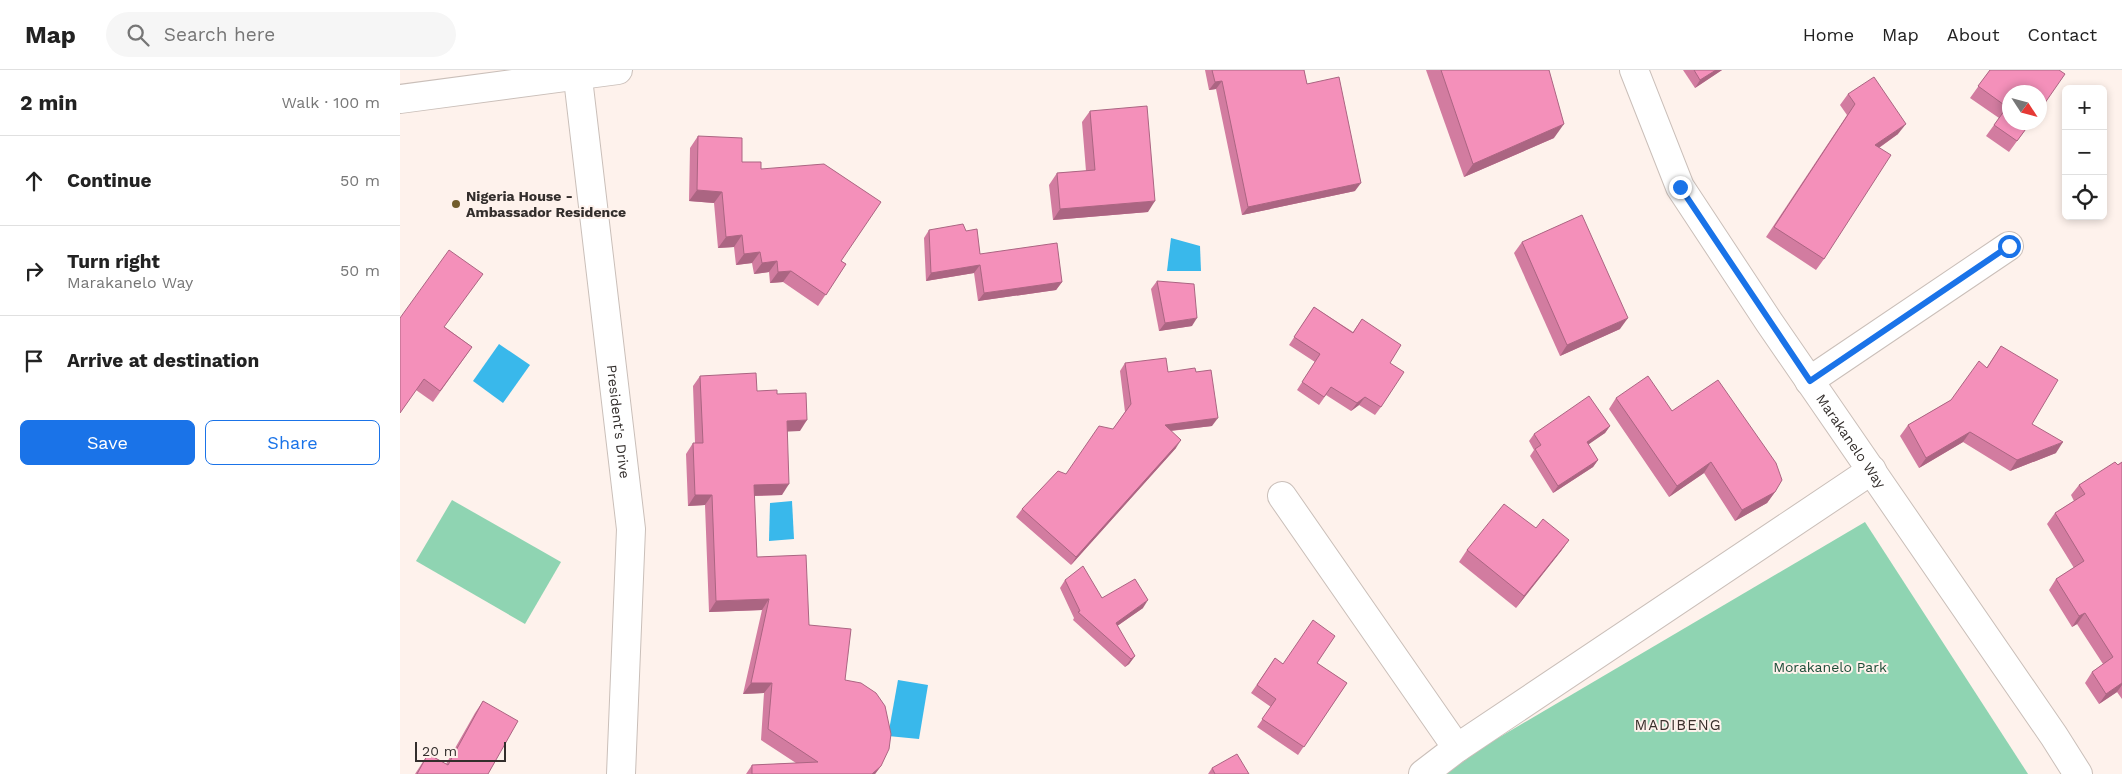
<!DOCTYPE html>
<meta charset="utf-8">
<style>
:root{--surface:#fff;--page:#f6f6f6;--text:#222;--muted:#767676;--line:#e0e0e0;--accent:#1a73e8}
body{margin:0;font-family:"Work Sans",sans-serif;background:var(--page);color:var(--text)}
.controls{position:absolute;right:15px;top:15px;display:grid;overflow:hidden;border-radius:8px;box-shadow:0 2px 8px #0003}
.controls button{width:45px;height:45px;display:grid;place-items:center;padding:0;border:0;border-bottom:1px solid var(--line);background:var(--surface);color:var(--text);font:25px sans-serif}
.compass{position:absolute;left:1602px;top:15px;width:45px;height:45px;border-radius:50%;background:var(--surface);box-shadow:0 2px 8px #0003;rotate:126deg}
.scale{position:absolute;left:15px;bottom:12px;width:91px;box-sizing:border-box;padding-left:5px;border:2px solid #332e2c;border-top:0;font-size:14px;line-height:18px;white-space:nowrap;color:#332e2c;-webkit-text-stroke:4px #fef2ec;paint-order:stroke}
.stop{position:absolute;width:15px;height:15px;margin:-11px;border:4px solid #1a73e8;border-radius:50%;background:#fff}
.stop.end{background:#1a73e8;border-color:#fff;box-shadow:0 1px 5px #0008}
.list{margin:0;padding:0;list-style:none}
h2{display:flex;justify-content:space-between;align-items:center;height:65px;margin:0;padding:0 20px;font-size:21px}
h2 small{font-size:16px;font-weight:400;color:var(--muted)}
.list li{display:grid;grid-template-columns:32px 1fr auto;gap:15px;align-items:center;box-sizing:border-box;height:90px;padding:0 20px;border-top:1px solid var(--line)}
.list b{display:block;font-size:19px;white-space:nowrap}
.list p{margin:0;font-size:16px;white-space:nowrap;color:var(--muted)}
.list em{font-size:16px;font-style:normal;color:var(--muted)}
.actions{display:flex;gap:10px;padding:15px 20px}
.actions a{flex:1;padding:11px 0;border:1px solid var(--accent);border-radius:8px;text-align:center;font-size:18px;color:var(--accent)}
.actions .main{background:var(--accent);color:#fff}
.icon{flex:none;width:28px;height:28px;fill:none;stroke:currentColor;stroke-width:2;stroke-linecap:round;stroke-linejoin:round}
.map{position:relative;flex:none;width:1722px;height:704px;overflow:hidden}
header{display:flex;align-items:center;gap:30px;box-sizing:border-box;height:70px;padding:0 25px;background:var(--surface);border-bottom:1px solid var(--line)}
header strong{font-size:24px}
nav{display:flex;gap:28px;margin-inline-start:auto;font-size:18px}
.search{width:350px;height:45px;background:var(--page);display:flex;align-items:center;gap:12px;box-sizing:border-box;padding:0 18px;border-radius:28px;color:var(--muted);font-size:19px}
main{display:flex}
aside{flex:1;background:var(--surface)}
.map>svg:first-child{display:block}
</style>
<header>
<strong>Map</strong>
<div class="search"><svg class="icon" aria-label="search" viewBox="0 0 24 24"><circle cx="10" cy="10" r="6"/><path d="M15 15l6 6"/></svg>Search here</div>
<nav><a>Home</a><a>Map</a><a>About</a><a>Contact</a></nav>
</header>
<main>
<aside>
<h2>2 min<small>Walk · 100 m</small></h2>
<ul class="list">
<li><svg class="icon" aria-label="ahead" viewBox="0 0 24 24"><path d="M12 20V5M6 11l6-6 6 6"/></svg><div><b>Continue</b></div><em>50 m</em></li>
<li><svg class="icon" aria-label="right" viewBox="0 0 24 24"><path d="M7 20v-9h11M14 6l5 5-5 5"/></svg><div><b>Turn right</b><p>Marakanelo Way</p></div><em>50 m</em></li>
<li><svg class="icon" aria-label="arrive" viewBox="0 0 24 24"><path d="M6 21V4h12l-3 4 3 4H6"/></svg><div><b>Arrive at destination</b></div></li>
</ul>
<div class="actions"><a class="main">Save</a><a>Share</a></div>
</aside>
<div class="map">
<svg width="1722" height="704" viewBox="0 0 1722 704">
<rect width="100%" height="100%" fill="#fef2ec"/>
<g fill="#8fd4b2">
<polygon points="52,430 161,492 125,554 16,491"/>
<polygon points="1465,452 1628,704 1037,704"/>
</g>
<g fill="#39b8eb">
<polygon points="771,168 800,176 801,201 767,201"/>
<polygon points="99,274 130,295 103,333 73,311"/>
<polygon points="392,431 394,469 369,471 370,433"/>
<polygon points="498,610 528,615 519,669 488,666"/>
</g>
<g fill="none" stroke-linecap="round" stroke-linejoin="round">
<g stroke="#cabfb9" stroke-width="30">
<g id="minor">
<path id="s1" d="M177 0 231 459 221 704"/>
<path id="s2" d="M1234 0 1280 117 1369 252 1654 666 1678 704"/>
<polyline points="0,29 218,0"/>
<polyline points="1409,311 1609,176"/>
<polyline points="882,426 1057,678"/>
<polyline points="1023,704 1057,678 1472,400"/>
</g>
</g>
<use href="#minor" stroke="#fff" stroke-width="28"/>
</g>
<g fill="#d27ca0">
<polygon points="805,0 904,0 907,14 955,121 842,145 816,19 809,20"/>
<polygon points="1026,0 1149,0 1154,68 1064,107"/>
<polygon points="1283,0 1322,0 1295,18"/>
<polygon points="1590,0 1631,52 1609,82 1586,66 1599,48 1570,28"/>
<polygon points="1448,24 1498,64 1479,78 1424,189 1416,200 1366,167 1447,45 1440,35"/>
<polygon points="690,41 748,142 653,150 649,115 657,103 686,101 682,52"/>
<polygon points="298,66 342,92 361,99 441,191 446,194 418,236 383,212 370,213 369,202 354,204 352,193 336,195 334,177 318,178 314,133 289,131 290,78"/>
<polygon points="529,160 580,184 662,212 656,220 578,231 574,203 526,211 524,168"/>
<polygon points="1122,172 1220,259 1160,286 1114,183"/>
<polygon points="757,211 792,256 759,261 751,219"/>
<polygon points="914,237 953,262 962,249 990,293 981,337 975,345 959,335 951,341 926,325 919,335 897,320 915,292 889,275"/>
<polygon points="45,257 72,277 33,332 16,320"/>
<polygon points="1601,276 1632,354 1656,383 1610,401 1563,372 1519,398 1500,366 1508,355 1551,330 1587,297"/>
<polygon points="725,293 768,302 796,302 812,356 771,361 776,378 671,495 616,447 622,439 666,404 713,359 725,342 720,301"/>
<polygon points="300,306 357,321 377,324 400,361 387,361 382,425 354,426 357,487 409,555 445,610 481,696 475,704 346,704 352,695 396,693 361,670 364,623 343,624 362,540 309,542 305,435 288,436 286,384 293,373 295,373 293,316"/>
<polygon points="1216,328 1272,341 1375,422 1367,433 1335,451 1304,403 1269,427 1209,339"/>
<polygon points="1210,356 1205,363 1188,374 1198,390 1193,397 1153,423 1130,386 1134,380 1129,371 1134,364"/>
<polygon points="1722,392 1722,629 1717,622 1699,634 1685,613 1692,602 1703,594 1677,554 1672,557 1649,520 1656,509 1674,498 1647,454 1655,443 1674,431 1671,425 1679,415"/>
<polygon points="1136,458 1169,470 1161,481 1116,538 1059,492 1067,480"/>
<polygon points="665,510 702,528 743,538 717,556 735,586 729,594 725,597 673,550 674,548 660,518"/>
<polygon points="875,588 883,594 917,593 947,613 898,685 857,657 871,637 851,623"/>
<polygon points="83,631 88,704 15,704 28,684 46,694 75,643"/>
<polygon points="812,698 849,704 808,704"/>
</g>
<g fill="#ab6582">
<polygon points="1316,0 1322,0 1295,18 1300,10"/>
<polygon points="822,11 816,19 809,20 815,12"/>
<polygon points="1164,54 1154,68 1064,107 1073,94"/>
<polygon points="1506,54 1498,64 1467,86 1475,75"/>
<polygon points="961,113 955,121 842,145 848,137"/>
<polygon points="297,120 322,122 314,133 289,131"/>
<polygon points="755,131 748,142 653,150 660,139"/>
<polygon points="342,165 334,177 318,178 326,167"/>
<polygon points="360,182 352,193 336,195 344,184"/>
<polygon points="377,191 369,202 354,204 362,193"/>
<polygon points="580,195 574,203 526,211 531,203"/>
<polygon points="391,201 383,212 370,213 378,202"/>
<polygon points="662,212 656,220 578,231 584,223"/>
<polygon points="797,248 792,256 759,261 765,253"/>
<polygon points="1228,248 1220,259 1160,286 1167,275"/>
<polygon points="965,327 959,335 951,341 957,333"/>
<polygon points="818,348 812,356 759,362 765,355"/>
<polygon points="407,350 400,361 379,362 387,351"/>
<polygon points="1210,356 1205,363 1182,379 1187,372"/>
<polygon points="1570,362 1563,372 1519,398 1526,388"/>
<polygon points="781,370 776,378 671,495 676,487"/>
<polygon points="1663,372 1656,383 1610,401 1617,390"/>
<polygon points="1198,390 1193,397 1153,423 1158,416"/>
<polygon points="1311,392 1304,403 1269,427 1277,416"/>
<polygon points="389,414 382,425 346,426 354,415"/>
<polygon points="1375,422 1367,433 1335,451 1342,440"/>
<polygon points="295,425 312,425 305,435 288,436"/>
<polygon points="1169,470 1161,481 1116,538 1124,526"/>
<polygon points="369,529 362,540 309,542 316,531"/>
<polygon points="748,530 743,538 710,561 716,553"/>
<polygon points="1685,543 1677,554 1672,557 1679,546"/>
<polygon points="735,586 729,594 725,597 731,589"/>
<polygon points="351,613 372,613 364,623 343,624"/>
<polygon points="1722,613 1722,615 1717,622 1699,634 1706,624"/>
<polygon points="481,696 475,704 472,704"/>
</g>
<g fill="#f490ba" stroke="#ab6582">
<polygon points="812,0 904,0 907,14 939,7 961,113 848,137 822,11 815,12"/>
<polygon points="1041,0 1149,0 1164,54 1073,94"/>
<polygon points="1294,0 1316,0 1300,10"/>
<polygon points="1590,0 1659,0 1665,4 1640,40 1640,22 1610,22 1610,52 1631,52 1617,71 1594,55 1607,37 1578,16"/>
<polygon points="1474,7 1506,54 1475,75 1491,85 1424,189 1374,157 1455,34 1448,24"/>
<polygon points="747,36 755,131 660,139 657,103 695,100 690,41"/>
<polygon points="298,66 342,68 342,92 361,92 361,99 424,94 481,132 441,191 446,194 426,225 391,201 378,202 377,191 362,193 360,182 344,184 342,165 326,167 322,122 297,120"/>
<polygon points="1182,145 1228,248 1167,275 1122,172"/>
<polygon points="563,154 566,161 577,159 580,184 657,173 662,212 584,223 580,195 531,203 529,160"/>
<polygon points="49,180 83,204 44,257 72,277 40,321 24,309 0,343 0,248"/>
<polygon points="757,211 794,214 797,248 765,253"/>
<polygon points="914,237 953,263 962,249 1001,275 990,293 1004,302 981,337 965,327 957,333 931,317 924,327 902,312 920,284 894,267"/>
<polygon points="1601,276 1658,310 1632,354 1663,372 1617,390 1570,362 1526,388 1508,355 1551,330 1579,291 1587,298"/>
<polygon points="766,288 768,302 795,298 796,302 811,300 818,348 765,355 781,370 676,487 622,439 658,401 666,404 699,356 713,359 731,334 725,293"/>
<polygon points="356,303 357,321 377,320 377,324 406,323 407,350 387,351 389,414 354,415 357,487 406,485 409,555 451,559 445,610 461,613 476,623 485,636 491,664 489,679 481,696 472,704 352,704 352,695 418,692 368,659 372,613 351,613 369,529 316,531 312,425 295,425 293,373 303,373 300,306"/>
<polygon points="1248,306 1272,341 1318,310 1376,393 1382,410 1375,422 1342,440 1311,392 1277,416 1216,328"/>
<polygon points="1189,326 1210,356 1187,372 1198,390 1158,416 1135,379 1141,375 1134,364"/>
<polygon points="1715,392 1718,395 1722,392 1722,613 1706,624 1692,602 1713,587 1685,543 1679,546 1656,509 1684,491 1655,443 1685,424 1679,415"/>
<polygon points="1104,434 1136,458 1143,449 1169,470 1124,526 1067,480"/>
<polygon points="683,496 702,528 735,509 748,530 716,553 735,586 731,589 678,542 680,541 665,510"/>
<polygon points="913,550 935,566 917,593 947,613 904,677 862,649 876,629 857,615 875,588 883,594"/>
<polygon points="83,631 118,651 88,704 17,704 28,684 48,695"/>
<polygon points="837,684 849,704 815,704 812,698"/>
</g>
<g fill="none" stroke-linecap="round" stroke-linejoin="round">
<polyline stroke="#1a73e8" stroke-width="6" points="1280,117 1410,311 1609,176"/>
</g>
<circle fill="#725d2c" stroke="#fef2ec" stroke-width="2" cx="56" cy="134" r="5"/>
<g text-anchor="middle" stroke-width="4" stroke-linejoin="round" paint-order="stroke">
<g font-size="14" font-weight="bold" fill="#332e2c" stroke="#fef2ec" text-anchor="start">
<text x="66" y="131">Nigeria House -<tspan x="66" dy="16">Ambassador Residence</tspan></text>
</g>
<g font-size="14" fill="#332e2c" stroke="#fef2ec">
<text dy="5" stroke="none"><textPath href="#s1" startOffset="354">President's Drive</textPath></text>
<text dy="5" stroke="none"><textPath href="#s2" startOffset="432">Marakanelo Way</textPath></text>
</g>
<g font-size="14" fill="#1d4d38" stroke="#fef2ec">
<text x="1430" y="602">Morakanelo Park</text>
</g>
<g font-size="15" letter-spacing="1" fill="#3a312c" stroke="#fef2ec">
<text x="1278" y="660">MADIBENG</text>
</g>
</g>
</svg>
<div class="controls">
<button>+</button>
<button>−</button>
<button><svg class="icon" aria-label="locate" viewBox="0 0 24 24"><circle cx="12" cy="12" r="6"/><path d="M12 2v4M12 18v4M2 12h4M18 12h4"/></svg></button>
</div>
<svg class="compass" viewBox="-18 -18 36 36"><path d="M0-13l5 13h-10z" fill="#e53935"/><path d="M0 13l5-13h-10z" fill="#767676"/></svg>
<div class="scale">20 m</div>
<div class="stop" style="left:1609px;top:176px"></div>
<div class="stop end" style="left:1280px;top:117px"></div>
</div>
</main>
